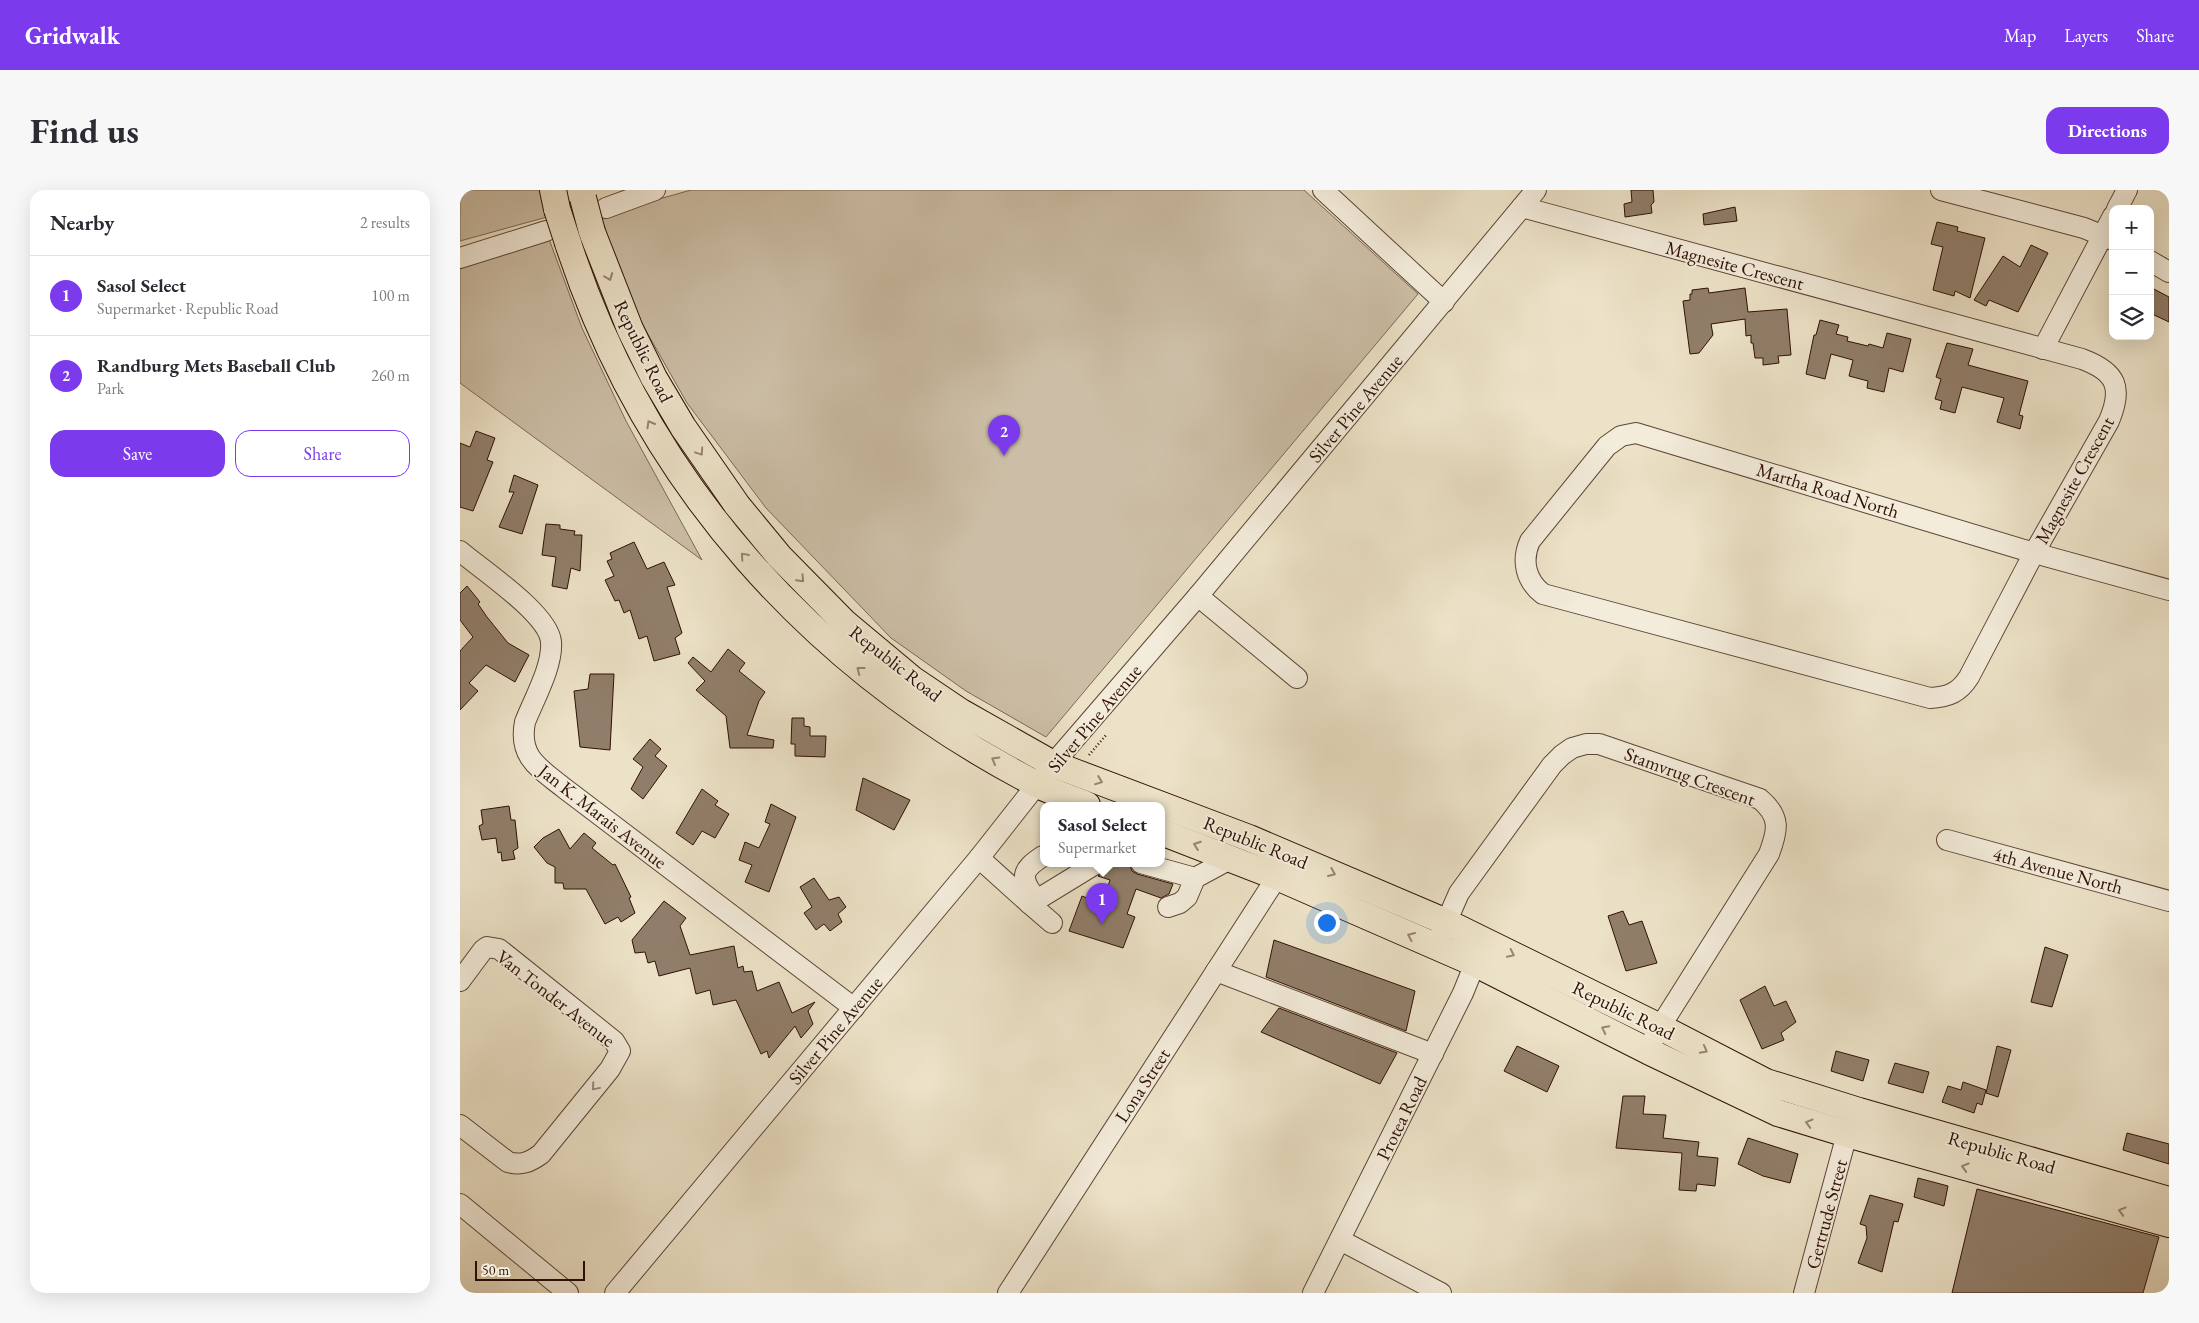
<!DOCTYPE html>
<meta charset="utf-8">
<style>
:root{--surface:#fff;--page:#f7f7f7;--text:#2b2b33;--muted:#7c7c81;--line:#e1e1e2;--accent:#7c3aed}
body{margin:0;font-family:"EB Garamond",serif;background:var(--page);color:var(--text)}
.controls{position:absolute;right:15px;top:15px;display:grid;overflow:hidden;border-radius:10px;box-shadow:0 5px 20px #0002}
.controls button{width:45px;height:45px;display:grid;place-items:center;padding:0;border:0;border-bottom:1px solid var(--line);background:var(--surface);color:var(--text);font:25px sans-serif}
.scale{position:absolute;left:15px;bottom:12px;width:110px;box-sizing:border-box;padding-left:5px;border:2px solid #2f1105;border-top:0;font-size:14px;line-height:18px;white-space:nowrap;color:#2f1105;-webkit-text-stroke:4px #f3ecdb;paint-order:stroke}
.you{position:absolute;left:866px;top:732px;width:18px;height:18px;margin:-12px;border:4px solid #fff;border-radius:50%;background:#1a73e8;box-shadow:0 0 0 8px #1a73e833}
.badge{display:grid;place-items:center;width:32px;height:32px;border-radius:50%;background:var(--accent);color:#fff;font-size:16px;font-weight:700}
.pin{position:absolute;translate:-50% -41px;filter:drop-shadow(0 1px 2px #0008)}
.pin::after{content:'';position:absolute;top:26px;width:18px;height:15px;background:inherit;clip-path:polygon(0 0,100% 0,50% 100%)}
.popup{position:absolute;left:580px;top:612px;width:125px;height:65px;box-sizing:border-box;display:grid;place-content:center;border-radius:10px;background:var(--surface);filter:drop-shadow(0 1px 4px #0005);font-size:16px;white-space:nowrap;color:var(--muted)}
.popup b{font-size:19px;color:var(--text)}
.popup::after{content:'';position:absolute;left:50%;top:100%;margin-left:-10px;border:10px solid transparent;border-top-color:var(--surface)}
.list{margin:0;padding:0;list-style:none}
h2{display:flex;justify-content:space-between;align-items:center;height:65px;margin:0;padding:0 20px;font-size:21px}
h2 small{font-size:16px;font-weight:400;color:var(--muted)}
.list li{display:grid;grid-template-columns:32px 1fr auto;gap:15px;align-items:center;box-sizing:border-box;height:80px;padding:0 20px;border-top:1px solid var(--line)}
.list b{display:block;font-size:19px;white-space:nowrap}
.list p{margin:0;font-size:16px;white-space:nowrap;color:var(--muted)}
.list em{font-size:16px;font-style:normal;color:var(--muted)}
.actions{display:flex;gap:10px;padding:15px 20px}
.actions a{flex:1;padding:11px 0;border:1px solid var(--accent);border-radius:15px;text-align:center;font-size:18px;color:var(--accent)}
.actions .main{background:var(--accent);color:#fff}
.icon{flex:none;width:28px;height:28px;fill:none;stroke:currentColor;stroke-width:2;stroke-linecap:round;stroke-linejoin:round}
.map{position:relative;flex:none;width:1709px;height:1103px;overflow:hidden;border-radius:15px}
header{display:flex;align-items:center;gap:30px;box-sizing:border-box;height:70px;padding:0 25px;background:var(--accent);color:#fff}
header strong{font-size:24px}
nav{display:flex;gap:28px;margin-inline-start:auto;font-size:18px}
.intro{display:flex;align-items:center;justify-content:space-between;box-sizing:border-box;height:120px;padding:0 30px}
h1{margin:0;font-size:35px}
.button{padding:12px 22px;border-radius:15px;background:var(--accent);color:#fff;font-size:18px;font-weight:700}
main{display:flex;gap:30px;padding:0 30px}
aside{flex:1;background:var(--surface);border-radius:15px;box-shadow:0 5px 20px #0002}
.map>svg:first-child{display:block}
</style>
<header>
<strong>Gridwalk</strong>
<nav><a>Map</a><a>Layers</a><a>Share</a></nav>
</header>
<div class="intro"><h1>Find us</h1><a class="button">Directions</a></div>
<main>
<aside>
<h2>Nearby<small>2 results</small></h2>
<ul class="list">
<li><span class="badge">1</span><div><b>Sasol Select</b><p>Supermarket · Republic Road</p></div><em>100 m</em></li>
<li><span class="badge">2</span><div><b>Randburg Mets Baseball Club</b><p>Park</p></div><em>260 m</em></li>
</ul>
<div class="actions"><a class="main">Save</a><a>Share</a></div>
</aside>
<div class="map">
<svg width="1709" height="1103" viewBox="0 0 1709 1103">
<rect width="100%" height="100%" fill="#ece2c7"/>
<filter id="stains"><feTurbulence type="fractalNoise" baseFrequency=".004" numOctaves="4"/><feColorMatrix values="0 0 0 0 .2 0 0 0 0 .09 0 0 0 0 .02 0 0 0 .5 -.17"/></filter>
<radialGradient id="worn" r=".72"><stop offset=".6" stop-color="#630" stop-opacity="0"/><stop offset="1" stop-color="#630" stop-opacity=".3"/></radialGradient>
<g fill="#ccbea6" stroke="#7e6856">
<polygon points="0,0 83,0 87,27 0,51"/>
<polygon points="231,0 844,0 958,104 586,547 506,501 431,448 306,318 227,213 177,125 139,26"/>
<polygon points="89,49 122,138 166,231 242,370 0,193 0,75"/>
</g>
<g fill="#917e6a" stroke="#2f1105">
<polygon points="1171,0 1193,0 1194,12 1191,15 1192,23 1165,27 1164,14 1172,12"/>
<polygon points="1275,17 1277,31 1244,35 1243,24"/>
<polygon points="1477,32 1498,37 1497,41 1525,48 1510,108 1495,101 1494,106 1473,100 1483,57 1471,54"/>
<polygon points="1571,55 1588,63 1558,122 1529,110 1526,116 1514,110 1543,66 1560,77"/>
<polygon points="1690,97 1709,107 1709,132 1690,123"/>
<polygon points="1248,98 1249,103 1285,98 1288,122 1327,119 1331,165 1318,166 1319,173 1303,175 1303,168 1295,168 1293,153 1291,153 1291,145 1286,146 1285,129 1251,134 1253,145 1239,163 1230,164 1223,111 1230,110 1230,104 1232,104 1232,100"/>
<polygon points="1360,130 1379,135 1376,144 1388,147 1387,151 1408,156 1409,154 1423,158 1427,143 1451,149 1443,182 1429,178 1424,202 1407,198 1408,191 1389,186 1393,170 1371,164 1365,189 1346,184 1354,145 1356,145"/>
<polygon points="1487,153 1513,159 1508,175 1568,191 1559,225 1563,226 1560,239 1537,232 1544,208 1502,197 1495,223 1480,219 1482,211 1475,209 1481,189 1476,187"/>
<polygon points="16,241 35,248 27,270 33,272 13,321 0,317 0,253 10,257"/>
<polygon points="54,285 78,295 62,344 39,337 54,302 49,302"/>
<polygon points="86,334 100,335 100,339 115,341 114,345 122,345 120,381 111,378 107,399 92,396 96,367 82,365"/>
<polygon points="174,352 187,379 204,372 215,395 207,397 222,443 215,448 220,464 194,471 187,446 179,449 170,420 164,423 159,410 155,411 145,390 154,386 147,371 152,369 150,363"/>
<polygon points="7,396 20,412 18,414 27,427 48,453 69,465 55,492 26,475 9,493 18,501 0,520 0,461 13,447 0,430 0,403"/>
<polygon points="268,459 285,473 279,481 305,502 299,511 287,545 314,550 313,558 270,558 266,526 236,500 245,491 228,473 233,467 251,482"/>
<polygon points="130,484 154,484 150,560 120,557 114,501 128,499"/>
<polygon points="332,528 344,528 344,536 350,537 350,546 366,546 365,567 335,566 335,554 331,554"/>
<polygon points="190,549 201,559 195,566 207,576 183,609 171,599 183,577 173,569"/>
<polygon points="403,588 450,610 434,640 396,620"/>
<polygon points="242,599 258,611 255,615 269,624 255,648 242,641 233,655 216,643"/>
<polygon points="311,614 336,627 309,702 285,692 292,675 279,670 285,652 299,658 310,634 305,632"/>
<polygon points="49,616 51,630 55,630 58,658 53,661 55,669 42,671 41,662 38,663 36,648 22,650 19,636 23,634 21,620"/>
<polygon points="99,639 110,659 124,643 136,653 132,658 153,675 155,674 171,707 169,708 175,723 161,732 158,727 145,734 126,699 104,699 103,693 95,693 95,677 87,673 74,657 83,648"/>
<polygon points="649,673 669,673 672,681 677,684 713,694 709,704 701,708 676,699 667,724 675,727 663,758 609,741 622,706 642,714 650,690 638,686 647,679"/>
<polygon points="354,688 369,710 379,707 386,717 378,724 382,732 370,741 364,734 356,740 344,723 352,717 340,697"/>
<polygon points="204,711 226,728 220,736 230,765 274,756 278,778 283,776 284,782 292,781 297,801 319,792 332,823 355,812 348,821 353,834 341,848 335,836 309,868 307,861 301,864 276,810 253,815 250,800 236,804 230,778 199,786 195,771 188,773 185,762 175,763 172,750"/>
<polygon points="1163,721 1169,735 1182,731 1197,773 1166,781 1148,726"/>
<polygon points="814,750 955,801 946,841 806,787"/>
<polygon points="1585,757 1608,765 1592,817 1571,812"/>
<polygon points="1305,796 1314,816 1326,811 1336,832 1321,843 1324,850 1302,859 1280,810"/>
<polygon points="819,818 937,863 920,894 801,842"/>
<polygon points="1057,856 1099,876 1087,902 1044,881"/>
<polygon points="1537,856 1551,860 1538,907 1526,903"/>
<polygon points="1376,861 1409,870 1403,891 1371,881"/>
<polygon points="1435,873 1469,882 1463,903 1428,893"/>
<polygon points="1503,892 1526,900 1522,915 1517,913 1514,923 1482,912 1488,896 1501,900"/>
<polygon points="1163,906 1185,906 1183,924 1206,925 1203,948 1239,952 1237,966 1258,968 1255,996 1237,994 1236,1001 1219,1000 1222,963 1156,958"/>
<polygon points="1667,943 1709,954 1709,974 1663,960"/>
<polygon points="1288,948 1338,964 1330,993 1303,986 1278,974"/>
<polygon points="1458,988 1488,996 1484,1016 1454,1007"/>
<polygon points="1517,999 1699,1047 1683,1103 1492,1103"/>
<polygon points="1410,1005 1443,1014 1438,1032 1434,1031 1422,1082 1398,1073 1407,1048 1406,1036 1400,1034"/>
</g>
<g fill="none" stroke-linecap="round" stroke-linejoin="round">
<g stroke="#5e4536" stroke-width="22">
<g id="minor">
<polyline points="863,0 984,112"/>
<polyline points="1481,0 1624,38 1653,50"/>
<path d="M1062 17 1622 169C1657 182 1663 198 1649 231L1574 363 1509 487C1499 503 1488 507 1470 508L1083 404C1066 391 1061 371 1070 351L1147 256 1161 246 1176 243 1574 363 1709 400"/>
<polyline points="146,18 195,0"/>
<polyline points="1657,19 1667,0"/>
<polyline points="0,68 86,41"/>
<polyline points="1690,71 1709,82"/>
<polyline points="1583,159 1653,26"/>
<path d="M0 361C22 380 89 424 91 452 93 476 74 509 65 532 58 567 79 578 104 598L394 818"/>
<polyline points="738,406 837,488"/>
<polyline points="1487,650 1709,711"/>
<polyline points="519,668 570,714 637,673"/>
<polyline points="681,673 735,688"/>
<path d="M577 710C560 688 560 681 583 666"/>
<polyline points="570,714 592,733"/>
<polyline points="708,717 720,713 727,707 735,688 772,668"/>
<path d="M981 744 999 703 1092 575 1102 565 1112 558 1126 554H1139L1300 609C1321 627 1318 640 1309 664L1200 837 1193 850"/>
<polyline points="756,781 973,864"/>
<path d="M0 791 23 760 27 757 39 759 154 851 160 861 150 879 81 964C70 972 61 976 48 972L0 935"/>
<polyline points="0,1014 108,1103"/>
<polyline points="880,1050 981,1103"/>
<polyline points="155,1103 519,668 593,574 738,406 1076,0"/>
<polyline points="548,1103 817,687"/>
<polyline points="853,1103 1003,803 1020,761"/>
<polyline points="1344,1103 1387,944"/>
</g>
</g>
<g stroke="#2f1105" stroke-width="28">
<g id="major">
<polyline points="93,0 97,19"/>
<polyline points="132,42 170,139 194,188 223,237 277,315 319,366 385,433 452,489 501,522 593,574 789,648 986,732 1200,837 1306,892 1399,921 1709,1010"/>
<path d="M108 53C186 293 353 478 576 594 592 602 610 608 627 615"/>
<polyline points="701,642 817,687 1014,773 1188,861 1318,923 1387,944 1709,1034"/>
</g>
</g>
<polyline stroke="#2f1105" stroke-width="2.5" stroke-dasharray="1 2.5" stroke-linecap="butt" points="629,565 647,544"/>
<use href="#minor" stroke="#f3ecdb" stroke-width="20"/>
<use href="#major" stroke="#ece2c7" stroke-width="26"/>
<g stroke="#2f1105" stroke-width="28" stroke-linecap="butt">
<g id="major-bridge">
<polyline points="123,8 132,42"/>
<polyline points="97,19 108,53"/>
</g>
</g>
<use href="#major-bridge" stroke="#ece2c7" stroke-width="26"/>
</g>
<defs><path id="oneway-chevron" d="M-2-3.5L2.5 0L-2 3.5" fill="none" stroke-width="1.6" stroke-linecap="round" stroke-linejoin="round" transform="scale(1.25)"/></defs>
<g stroke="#978470">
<use href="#oneway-chevron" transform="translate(149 87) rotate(69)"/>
<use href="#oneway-chevron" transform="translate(190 234) rotate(-120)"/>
<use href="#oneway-chevron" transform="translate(240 262) rotate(56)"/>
<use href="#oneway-chevron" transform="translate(284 366) rotate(-131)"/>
<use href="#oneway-chevron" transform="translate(341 389) rotate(47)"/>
<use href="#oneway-chevron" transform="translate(400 480) rotate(-142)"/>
<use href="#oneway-chevron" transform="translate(535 570) rotate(-150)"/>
<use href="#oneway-chevron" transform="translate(639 591) rotate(21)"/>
<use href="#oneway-chevron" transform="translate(737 655) rotate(-160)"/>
<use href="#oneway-chevron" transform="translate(872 683) rotate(23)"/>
<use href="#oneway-chevron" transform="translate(951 746) rotate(-156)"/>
<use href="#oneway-chevron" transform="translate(1051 764) rotate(26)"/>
<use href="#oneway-chevron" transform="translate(1145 839) rotate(-153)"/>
<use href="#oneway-chevron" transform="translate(1244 860) rotate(28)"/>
<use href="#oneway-chevron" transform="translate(1349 933) rotate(-164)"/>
<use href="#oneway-chevron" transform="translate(1505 977) rotate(-164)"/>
<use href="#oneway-chevron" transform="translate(1662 1021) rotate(-164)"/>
</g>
<use stroke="#9b897b" href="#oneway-chevron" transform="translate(135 897) rotate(130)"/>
<g text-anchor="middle" stroke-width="4" stroke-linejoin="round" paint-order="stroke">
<g font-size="19" fill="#2f1105" stroke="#f3ecdb">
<text transform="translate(1275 75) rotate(15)" y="7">Magnesite Crescent</text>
<text transform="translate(184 161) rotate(64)" y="7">Republic Road</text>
<text transform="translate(895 218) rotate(-50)" y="7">Silver Pine Avenue</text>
<text transform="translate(1614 290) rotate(-61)" y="7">Magnesite Crescent</text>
<text transform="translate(1368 300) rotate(17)" y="7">Martha Road North</text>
<text transform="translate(436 473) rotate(38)" y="7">Republic Road</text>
<text transform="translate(634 528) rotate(-50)" y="7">Silver Pine Avenue</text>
<text transform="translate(1230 586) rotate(20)" y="7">Stamvrug Crescent</text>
<text transform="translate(143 626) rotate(38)" y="7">Jan K. Marais Avenue</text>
<text transform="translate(796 652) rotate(22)" y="7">Republic Road</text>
<text transform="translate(1598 680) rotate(15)" y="7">4th Avenue North</text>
<text transform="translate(96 808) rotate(38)" y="7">Van Tonder Avenue</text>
<text transform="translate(1164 820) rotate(26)" y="7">Republic Road</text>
<text transform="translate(375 840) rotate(-50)" y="7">Silver Pine Avenue</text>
<text transform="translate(682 895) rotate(-57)" y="7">Lona Street</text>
<text transform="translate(941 928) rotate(-64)" y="7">Protea Road</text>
<text transform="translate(1542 962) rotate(16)" y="7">Republic Road</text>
<text transform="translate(1366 1024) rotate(-75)" y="7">Gertrude Street</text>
</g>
</g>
<rect width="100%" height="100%" filter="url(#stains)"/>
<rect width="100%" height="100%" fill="url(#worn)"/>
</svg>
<div class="controls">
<button>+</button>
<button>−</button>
<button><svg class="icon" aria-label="layers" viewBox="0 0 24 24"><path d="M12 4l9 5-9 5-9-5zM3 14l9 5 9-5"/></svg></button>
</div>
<div class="scale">50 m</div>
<div class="you"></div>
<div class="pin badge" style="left:642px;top:734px">1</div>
<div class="popup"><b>Sasol Select</b>Supermarket</div>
<div class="pin badge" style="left:544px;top:266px">2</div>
</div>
</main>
